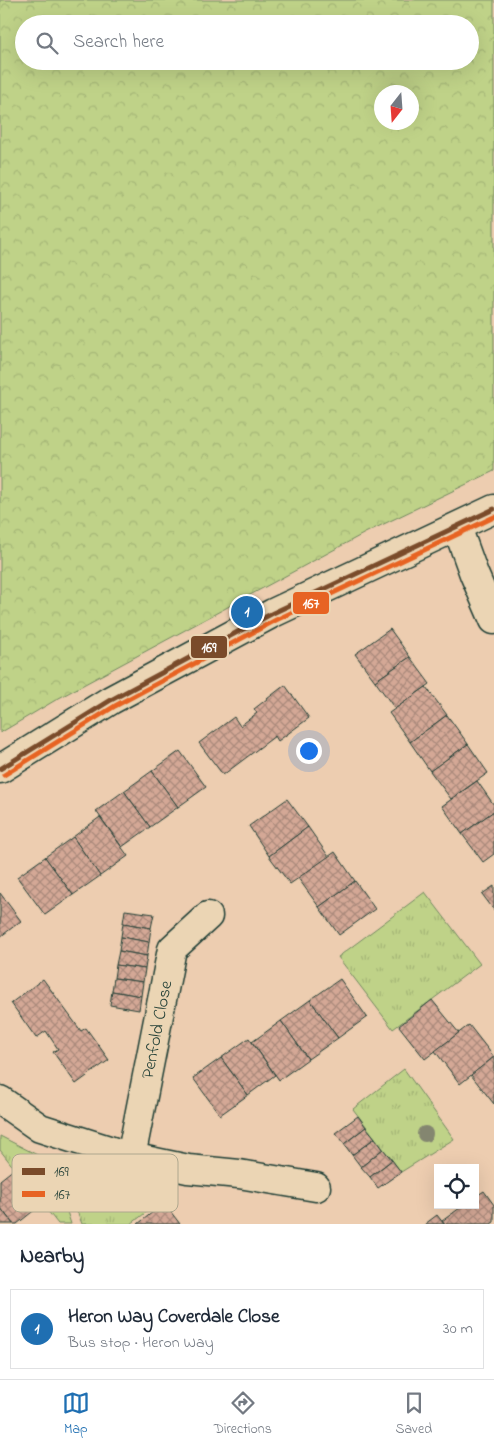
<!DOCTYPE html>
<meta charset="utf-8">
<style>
:root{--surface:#fff;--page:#f2f2f3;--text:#1f2937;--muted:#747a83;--line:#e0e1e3;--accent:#1f6fb2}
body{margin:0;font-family:"Indie Flower",sans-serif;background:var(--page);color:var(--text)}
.controls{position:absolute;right:15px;bottom:15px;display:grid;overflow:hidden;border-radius:0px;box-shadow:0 5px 20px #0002}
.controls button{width:45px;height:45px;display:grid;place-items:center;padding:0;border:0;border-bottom:1px solid var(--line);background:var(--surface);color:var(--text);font:25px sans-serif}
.compass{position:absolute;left:374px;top:85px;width:45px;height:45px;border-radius:50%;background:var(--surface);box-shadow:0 5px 20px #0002;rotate:197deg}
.you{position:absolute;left:308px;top:750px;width:18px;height:18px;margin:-12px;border:4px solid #fff;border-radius:50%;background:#1a73e8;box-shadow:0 0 0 8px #1a73e833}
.badge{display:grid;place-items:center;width:32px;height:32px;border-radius:50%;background:var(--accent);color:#fff;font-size:16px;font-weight:700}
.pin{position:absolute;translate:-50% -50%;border:2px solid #fff;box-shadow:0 1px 5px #0006}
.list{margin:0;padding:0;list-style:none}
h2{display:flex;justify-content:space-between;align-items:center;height:65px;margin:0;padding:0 20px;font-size:21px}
h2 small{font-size:16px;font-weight:400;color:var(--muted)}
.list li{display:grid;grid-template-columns:32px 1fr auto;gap:15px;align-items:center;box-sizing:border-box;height:80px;margin:0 10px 10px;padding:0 10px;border:1px solid var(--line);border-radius:0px}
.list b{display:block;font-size:19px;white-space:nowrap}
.list p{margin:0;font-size:16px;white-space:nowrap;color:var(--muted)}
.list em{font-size:16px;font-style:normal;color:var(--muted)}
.icon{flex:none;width:28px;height:28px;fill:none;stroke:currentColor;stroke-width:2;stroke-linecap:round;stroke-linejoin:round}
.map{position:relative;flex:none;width:494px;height:1224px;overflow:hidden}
.search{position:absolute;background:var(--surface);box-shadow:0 5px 20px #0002;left:15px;right:15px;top:15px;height:55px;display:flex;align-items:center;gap:12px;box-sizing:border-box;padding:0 18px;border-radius:28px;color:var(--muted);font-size:19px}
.sheet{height:155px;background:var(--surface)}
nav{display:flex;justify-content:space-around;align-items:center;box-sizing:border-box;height:70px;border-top:1px solid var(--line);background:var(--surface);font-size:14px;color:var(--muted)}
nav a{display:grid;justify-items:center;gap:2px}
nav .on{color:var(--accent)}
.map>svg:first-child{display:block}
</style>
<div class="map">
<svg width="494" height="1224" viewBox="0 0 494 1224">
<defs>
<pattern id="grass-tufts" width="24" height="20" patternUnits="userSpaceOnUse" patternTransform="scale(1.25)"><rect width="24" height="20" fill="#bfd288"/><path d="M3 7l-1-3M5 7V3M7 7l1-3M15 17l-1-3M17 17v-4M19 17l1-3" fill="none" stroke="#a4b576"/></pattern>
<pattern id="forest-crowns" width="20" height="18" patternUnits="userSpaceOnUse" patternTransform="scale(1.25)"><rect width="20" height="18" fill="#bfd288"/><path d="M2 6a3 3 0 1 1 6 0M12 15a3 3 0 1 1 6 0" fill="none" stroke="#a4b576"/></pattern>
<pattern id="building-cross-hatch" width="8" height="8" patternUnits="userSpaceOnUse" patternTransform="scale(1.25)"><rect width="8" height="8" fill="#d4a896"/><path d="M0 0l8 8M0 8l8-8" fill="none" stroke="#ab8a7b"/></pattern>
</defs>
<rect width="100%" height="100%" fill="#edcdb0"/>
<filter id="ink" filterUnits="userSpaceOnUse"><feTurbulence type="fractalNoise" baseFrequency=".02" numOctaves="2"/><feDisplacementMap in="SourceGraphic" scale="10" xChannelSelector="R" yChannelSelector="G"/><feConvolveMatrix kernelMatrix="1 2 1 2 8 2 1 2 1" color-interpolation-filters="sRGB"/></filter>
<g filter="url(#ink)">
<g fill="url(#grass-tufts)" stroke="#6f885e">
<polygon points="425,892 480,964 393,1029 338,957"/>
<polygon points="404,1069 454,1139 401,1172 353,1109"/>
<polygon points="0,1136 51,1162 71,1224 58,1224 0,1150"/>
<polygon points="61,1168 115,1185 163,1194 162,1200 131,1224 82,1224"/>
</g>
<path fill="url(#forest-crowns)" stroke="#6f885e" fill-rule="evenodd" d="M0 0H494V471L365 533 59 698 0 733ZM24 24H470V61H24ZM382 92H412V122H382Z"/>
<g fill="url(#building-cross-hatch)" stroke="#1f3d34">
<polygon points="390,629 410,657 375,681 355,654"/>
<polygon points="410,657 430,684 395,709 375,681"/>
<polygon points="285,685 309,718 278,741 275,736 223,775 199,743 234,717 240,726 257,713 254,709"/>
<polygon points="426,687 447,715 410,742 389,713"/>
<polygon points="447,715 468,744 430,771 410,742"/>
<polygon points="468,744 488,773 451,799 430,771"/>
<polygon points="180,751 206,787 178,807 152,771"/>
<polygon points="152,771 178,807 150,827 124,791"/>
<polygon points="477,781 494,805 494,811 462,834 442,806"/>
<polygon points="124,791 150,827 122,847 96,811"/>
<polygon points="287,799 308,827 269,856 249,826"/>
<polygon points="494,811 494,854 483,862 462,834"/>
<polygon points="100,817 128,856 100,876 73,837"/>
<polygon points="308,827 329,857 290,884 269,856"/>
<polygon points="73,837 100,876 73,895 45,857"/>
<polygon points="335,852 355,881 319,907 298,878"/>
<polygon points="45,857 73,895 45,915 17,877"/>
<polygon points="355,881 375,909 339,935 319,907"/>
<polygon points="494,886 494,910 482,894"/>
<polygon points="0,893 21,921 0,937"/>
<polygon points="125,910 154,914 151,928 123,923"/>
<polygon points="123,923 151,928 149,942 121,937"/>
<polygon points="121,937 149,942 147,956 119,951"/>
<polygon points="119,951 147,956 145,969 116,965"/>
<polygon points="116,965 145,969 143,982 114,978"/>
<polygon points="114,978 143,982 141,996 112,991"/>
<polygon points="43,979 81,1031 86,1028 109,1060 76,1084 53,1052 58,1049 46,1031 36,1038 11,1003"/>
<polygon points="340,979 367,1017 338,1038 310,1000"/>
<polygon points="112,991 141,996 139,1010 110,1005"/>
<polygon points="310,1000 338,1038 308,1059 281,1021"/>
<polygon points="432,1000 459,1033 425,1059 399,1026"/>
<polygon points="281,1021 308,1059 279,1080 252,1042"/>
<polygon points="469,1025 494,1057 460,1084 435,1051"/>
<polygon points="249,1038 275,1075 248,1095 221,1058"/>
<polygon points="494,1057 494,1104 471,1075"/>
<polygon points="221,1058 248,1095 220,1115 193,1078"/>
<polygon points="358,1116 366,1127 344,1144 335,1133"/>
<polygon points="366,1127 375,1138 352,1155 344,1144"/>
<polygon points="375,1138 383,1149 361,1167 352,1155"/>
<polygon points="383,1149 392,1160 370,1177 361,1167"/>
<polygon points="392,1160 401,1172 378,1188 370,1177"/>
<polygon points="14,1169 42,1204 17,1224 13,1224 0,1207 0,1180"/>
<polygon points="484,1191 494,1205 494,1222 491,1224 444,1224 442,1221 464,1205 475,1205 475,1197"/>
<polygon points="164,1203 180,1224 138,1224"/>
<polygon points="0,1207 13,1224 0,1224"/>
<polygon points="437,1215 444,1224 425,1224"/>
</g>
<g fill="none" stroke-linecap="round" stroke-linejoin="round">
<g stroke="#1f3d34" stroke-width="31">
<g id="street">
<polyline points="457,527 474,574 494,620"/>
<polyline points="0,769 111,700 273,613 494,509"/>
<polyline points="0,1100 40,1128 131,1157 188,1169 239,1174 316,1187"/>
<path id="s1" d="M131 1157 172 949 208 916"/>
</g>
</g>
<use href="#street" stroke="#ebd5b4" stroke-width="28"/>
<g stroke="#ebd5b4" stroke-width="9">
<polyline id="bus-1" points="0,769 111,700 273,613 494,509"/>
</g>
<g stroke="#ebd5b4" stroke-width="9">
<polyline id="bus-2" points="4,775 115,706 276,620 494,517"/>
</g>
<use href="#bus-1" stroke="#7a4b2a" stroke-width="5"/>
<use href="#bus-2" stroke="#e76323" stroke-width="5"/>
</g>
<circle fill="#848670" cx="425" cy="1134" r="8"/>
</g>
<g text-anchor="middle" stroke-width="4" stroke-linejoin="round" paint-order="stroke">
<g font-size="18" fill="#1f3d34" stroke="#ebd5b4">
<text dy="6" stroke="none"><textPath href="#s1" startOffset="130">Penfold Close</textPath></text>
</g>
</g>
<rect x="12" y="1154" width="166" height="58" rx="8" fill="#ebd5b4" stroke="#aea78e" stroke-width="1"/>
<rect x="22" y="1168" width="23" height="7" fill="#7a4b2a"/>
<rect x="22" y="1191" width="23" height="6" fill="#e76323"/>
<g font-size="14" fill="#1f3d34">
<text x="54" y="1176">169</text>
<text x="54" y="1199">167</text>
</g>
<g stroke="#ebd5b4" stroke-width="2">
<rect x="292" y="591" width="38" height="24" rx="5" fill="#e76323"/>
<rect x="190" y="635" width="38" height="24" rx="5" fill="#7a4b2a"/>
</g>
<g font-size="14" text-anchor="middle" font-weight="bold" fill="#fff">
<text x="311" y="608">167</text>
<text x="209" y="652">169</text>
</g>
</svg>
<div class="controls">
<button><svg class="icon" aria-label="locate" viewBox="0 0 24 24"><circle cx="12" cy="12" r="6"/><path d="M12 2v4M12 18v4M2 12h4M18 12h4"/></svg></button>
</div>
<svg class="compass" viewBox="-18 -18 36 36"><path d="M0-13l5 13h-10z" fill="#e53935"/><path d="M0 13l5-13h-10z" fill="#747a83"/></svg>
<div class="you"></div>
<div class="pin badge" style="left:247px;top:612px">1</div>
<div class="search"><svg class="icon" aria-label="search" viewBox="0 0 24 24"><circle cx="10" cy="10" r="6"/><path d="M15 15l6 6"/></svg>Search here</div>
</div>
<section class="sheet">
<h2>Nearby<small></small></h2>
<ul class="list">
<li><span class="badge">1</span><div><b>Heron Way Coverdale Close</b><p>Bus stop · Heron Way</p></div><em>30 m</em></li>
</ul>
</section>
<nav>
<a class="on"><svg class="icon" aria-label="map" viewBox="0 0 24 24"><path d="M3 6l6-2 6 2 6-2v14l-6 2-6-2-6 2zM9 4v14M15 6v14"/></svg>Map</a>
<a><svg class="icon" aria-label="directions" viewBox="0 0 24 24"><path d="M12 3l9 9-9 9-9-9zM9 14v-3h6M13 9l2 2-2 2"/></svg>Directions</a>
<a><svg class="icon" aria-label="saved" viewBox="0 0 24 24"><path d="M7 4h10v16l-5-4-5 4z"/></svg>Saved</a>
</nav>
